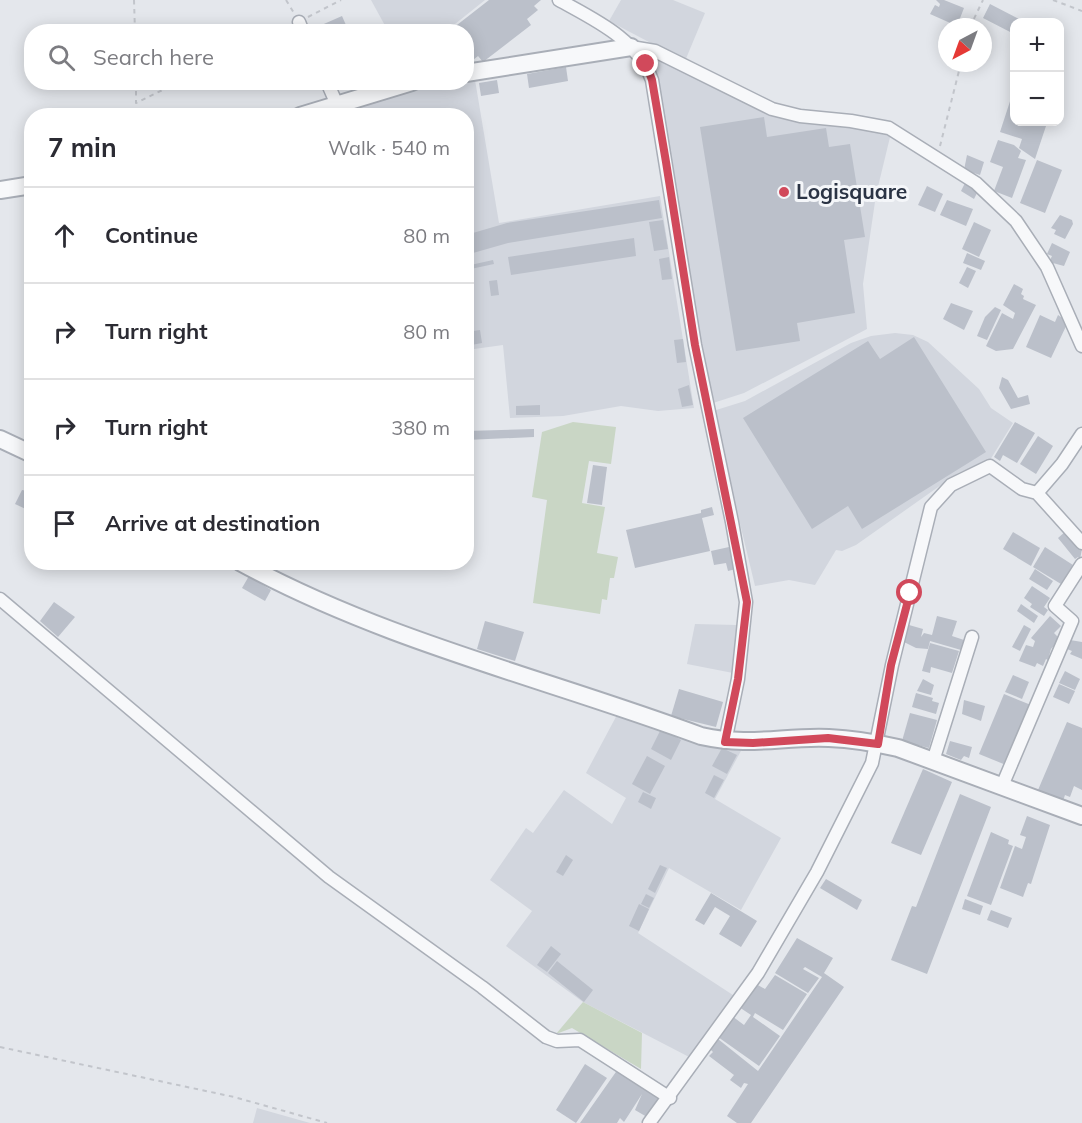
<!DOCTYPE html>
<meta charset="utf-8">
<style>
:root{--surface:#fff;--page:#f7f7f7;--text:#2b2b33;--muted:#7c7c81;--line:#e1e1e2}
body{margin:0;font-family:Mulish,sans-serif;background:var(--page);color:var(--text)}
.controls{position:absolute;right:18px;top:18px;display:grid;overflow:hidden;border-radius:12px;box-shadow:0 3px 15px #0003}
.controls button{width:54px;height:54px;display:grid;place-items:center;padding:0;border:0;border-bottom:2px solid var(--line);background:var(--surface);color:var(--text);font:30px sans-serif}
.compass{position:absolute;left:938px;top:18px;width:54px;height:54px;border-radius:50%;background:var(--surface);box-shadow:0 3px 15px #0003;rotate:221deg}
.stop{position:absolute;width:18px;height:18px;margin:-14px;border:4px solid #d1495b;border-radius:50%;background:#fff}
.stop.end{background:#d1495b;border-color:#fff;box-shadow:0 2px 6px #0008}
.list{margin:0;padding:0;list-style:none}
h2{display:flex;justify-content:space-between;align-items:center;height:78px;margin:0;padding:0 24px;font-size:26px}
h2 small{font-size:20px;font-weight:400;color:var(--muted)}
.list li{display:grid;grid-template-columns:39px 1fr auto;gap:18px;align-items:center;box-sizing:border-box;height:96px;padding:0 24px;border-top:2px solid var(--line)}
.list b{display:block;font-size:22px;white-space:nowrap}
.list em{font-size:20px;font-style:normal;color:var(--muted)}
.icon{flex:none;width:33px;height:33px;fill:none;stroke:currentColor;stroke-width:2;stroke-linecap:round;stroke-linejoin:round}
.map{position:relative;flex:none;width:1082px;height:1123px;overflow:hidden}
.search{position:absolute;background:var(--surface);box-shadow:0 3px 15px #0003;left:24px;top:24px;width:450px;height:66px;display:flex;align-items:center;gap:15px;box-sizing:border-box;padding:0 21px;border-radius:24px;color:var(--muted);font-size:22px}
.panel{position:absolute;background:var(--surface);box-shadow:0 3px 15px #0003;left:24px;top:108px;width:450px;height:462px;border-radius:24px}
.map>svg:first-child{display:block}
</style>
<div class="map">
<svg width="1082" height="1123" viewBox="0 0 1082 1123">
<rect width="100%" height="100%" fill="#e4e7ec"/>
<g fill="#d2d6de">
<polygon points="371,0 485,0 445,32 388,31"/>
<polygon points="621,0 673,0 705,13 685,61 609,21"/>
<polygon points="659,57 737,99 762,109 891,133 876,195 863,284 867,329 744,393 710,404 653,61"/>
<polygon points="475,80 499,223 660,196 694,408 658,411 621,406 563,416 510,418 503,345 467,350 466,116 349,116 348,113 350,107 413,90"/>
<polygon points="895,333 913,335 928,342 979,389 991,408 1013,423 990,460 958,473 856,545 842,551 836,550 815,585 789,580 755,586 713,411 745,401 851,343 871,336"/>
<polygon points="695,624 737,625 733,673 687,664"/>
<polygon points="618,713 742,749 715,799 781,838 741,910 669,868 638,933 736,997 693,1059 583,1002 506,946 532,911 490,880 526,828 533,833 564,790 612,824 626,798 586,773"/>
<polygon points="257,1108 310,1123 253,1123"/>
</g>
<g fill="#c9d6c5">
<polygon points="573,422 616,427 611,464 589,461 582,503 605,507 597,553 618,557 614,578 610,578 607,600 602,599 600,614 533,603 547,500 532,497 542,432"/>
<polygon points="583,1002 642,1033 641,1069 572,1028 556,1034"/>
</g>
<g fill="#bbc0ca">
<polygon points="489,0 541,0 534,6 538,10 527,19 531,25 483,62 478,56 468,64 466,32 448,32"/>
<polygon points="936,0 944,0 964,8 957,26 930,14 935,5 939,7 940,4"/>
<polygon points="990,4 1021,20 1014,22 1014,34 983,18"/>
<polygon points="342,16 349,32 309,32 308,28 316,25 317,27"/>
<polygon points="566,67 568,81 529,88 527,74"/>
<polygon points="497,80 499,93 481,96 479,83"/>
<polygon points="1014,89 1014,122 1047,123 1035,159 1019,148 1022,139 1000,132"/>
<polygon points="764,117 767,137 826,128 829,147 850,144 865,237 844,240 855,313 797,323 800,341 736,351 700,127"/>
<polygon points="998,140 1014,145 1021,151 1018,158 1026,160 1012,198 994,191 1003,167 990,162"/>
<polygon points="967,155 984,162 980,175 964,170"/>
<polygon points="1037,160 1062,170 1045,213 1020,203"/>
<polygon points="965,183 978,191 974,199 961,191"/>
<polygon points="927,186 943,194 935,212 918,205"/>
<polygon points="659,200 662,218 508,243 466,255 466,235 507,223"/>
<polygon points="947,200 973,209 966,226 940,215"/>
<polygon points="1060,215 1072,220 1073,224 1065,239 1054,234 1056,230 1051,228"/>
<polygon points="663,220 668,249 654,251 649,222"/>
<polygon points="974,222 991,230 979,257 962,249"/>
<polygon points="634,238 636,256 511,275 508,257"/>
<polygon points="1052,243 1070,252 1064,266 1049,262 1052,256 1047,254"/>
<polygon points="967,253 985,261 981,270 963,263"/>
<polygon points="669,257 672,279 662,280 659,259"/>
<polygon points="493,260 494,264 466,270 466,266"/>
<polygon points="967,267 976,271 968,288 959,283"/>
<polygon points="497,280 499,295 491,296 489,281"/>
<polygon points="1014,284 1023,289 1021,294 1024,296 1023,299 1036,305 1013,349 996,351 986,346 1002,313 1013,319 1015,313 1003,305"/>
<polygon points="951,303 973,311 964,330 943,319"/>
<polygon points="995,307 1001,310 987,340 977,336 985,317"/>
<polygon points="1040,315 1055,322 1058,315 1068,322 1051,358 1026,347"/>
<polygon points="480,330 482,343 466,346 466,332"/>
<polygon points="914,337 986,452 862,529 848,506 812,529 743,418 868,341 880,359"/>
<polygon points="683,339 686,362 677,363 674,340"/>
<polygon points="1002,377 1008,380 1018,398 1028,395 1030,404 1011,409 999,388"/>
<polygon points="689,385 693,405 682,407 678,389"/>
<polygon points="540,405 540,415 516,415 516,406"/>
<polygon points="1015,422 1035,433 1017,463 1003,455 1000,461 994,457"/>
<polygon points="534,429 534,437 466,440 466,431"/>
<polygon points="1038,436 1053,446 1036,474 1020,464"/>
<polygon points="593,465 607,467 602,505 587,503"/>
<polygon points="22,490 32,492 32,512 15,504"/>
<polygon points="712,507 714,515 702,518 710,551 635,568 626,530 701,513 701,510"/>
<polygon points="1066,531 1082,549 1080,559 1078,557 1075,559 1058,538"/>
<polygon points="1013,532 1040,548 1031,566 1003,549"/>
<polygon points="729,547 736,569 728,571 726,563 714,565 711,551"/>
<polygon points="1045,547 1073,565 1061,584 1033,567"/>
<polygon points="1035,569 1053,581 1047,590 1029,579"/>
<polygon points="249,576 271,590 265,601 242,588"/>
<polygon points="1032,586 1050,598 1044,607 1048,610 1044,616 1030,607 1032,604 1024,598"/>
<polygon points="54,602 75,617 58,637 40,621"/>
<polygon points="1021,604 1038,616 1034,623 1017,611"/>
<polygon points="937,616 957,621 952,636 964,640 961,650 930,641 928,649 916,648 904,642 909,625 923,629 921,637 924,633 932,635"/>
<polygon points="1050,616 1061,626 1054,633 1060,639 1051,649 1048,660 1046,659 1043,666 1037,663 1035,667 1019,661 1026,645 1033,647 1035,641 1031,638"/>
<polygon points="485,621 524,632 515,661 477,649"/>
<polygon points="1024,625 1031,629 1020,651 1012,647"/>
<polygon points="1070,640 1082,642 1082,659 1070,654 1072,651 1067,649"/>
<polygon points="930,643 959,651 952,673 931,667 930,673 922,671"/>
<polygon points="1065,671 1080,679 1075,690 1059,683"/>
<polygon points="1013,675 1029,682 1022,699 1005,692"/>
<polygon points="923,679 934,685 931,695 917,691"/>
<polygon points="1059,684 1075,691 1069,704 1053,697"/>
<polygon points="679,689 723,702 716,727 671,716"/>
<polygon points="916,693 933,698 932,701 939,703 936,714 912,707"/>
<polygon points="1004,694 1031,705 1006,765 979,754"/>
<polygon points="964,700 985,706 981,721 962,714"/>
<polygon points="910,713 937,720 929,748 902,741"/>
<polygon points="1067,722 1082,728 1082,790 1074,786 1070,797 1065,795 1063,801 1038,790"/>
<polygon points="661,729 681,740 671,760 651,749"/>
<polygon points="950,741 972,747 969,758 964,756 961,760 946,754"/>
<polygon points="722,748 737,755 727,774 712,766"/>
<polygon points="647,756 665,766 650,794 632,784"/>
<polygon points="923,769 952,782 921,855 891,843"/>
<polygon points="714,775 724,780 714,798 705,793"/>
<polygon points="643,792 656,798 651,809 638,802"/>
<polygon points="960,794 991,807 927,974 891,960 912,906 916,907"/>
<polygon points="1027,816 1050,825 1031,884 1028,883 1023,897 1000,888 1015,846 1022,849 1026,837 1020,835"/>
<polygon points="991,832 1009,840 1008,844 1013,846 991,905 967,896"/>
<polygon points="566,855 573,860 563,876 556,872"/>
<polygon points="660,865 667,868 655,893 648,889"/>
<polygon points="826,879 862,900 857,910 820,888"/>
<polygon points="711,893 757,921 741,947 719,934 730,916 715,907 704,925 695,920"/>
<polygon points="646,894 654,898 649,908 641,904"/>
<polygon points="965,899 983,906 980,915 962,909"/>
<polygon points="639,904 649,909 639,931 629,926"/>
<polygon points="991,910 1012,918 1008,928 987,920"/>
<polygon points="797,938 833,958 824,973 844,987 751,1123 737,1123 727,1116 748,1084 744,1083 741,1088 730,1080 734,1075 709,1056 713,1052 710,1049 718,1039 758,1071 822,977 805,967 803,969 819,978 808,993 775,973"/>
<polygon points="551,946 561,954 547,972 537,965"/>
<polygon points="557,961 593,990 584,1002 548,973"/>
<polygon points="775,975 807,994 783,1030 755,1013 753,1017 780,1036 759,1066 718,1037 732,1016 744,1025 751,1015 739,1007 756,984 765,989"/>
<polygon points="585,1064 607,1078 576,1123 556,1110"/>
<polygon points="618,1069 659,1099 647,1117 635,1110 642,1094 624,1122 620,1118 617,1123 580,1123"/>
</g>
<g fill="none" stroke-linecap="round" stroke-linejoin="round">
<g stroke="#a9aeb7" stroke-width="15">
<g id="minor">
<path d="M559 0C595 20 637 39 652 80L695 345 732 522 746 602 738 679 725 742"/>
<polyline points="299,22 303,32"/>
<polyline points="631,47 655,51 772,109 800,116 851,121 889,128 976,183 1016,221 1047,267 1082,346"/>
<polyline points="327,82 342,116"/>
<polyline points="1037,493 1062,464 1082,434"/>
<polyline points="0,599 329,877 482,987 546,1037 557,1041 580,1040 670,1098"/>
<polyline points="933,761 972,637"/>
<polyline points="1002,786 1072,621 1055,606 1082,564"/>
<polyline points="649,1123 758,973 817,872 872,763 892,665 931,507 951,485 990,466 1022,489 1037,493 1082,543"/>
</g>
</g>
<g stroke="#a9aeb7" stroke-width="20">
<g id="tertiary">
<polyline points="466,73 631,47"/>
<polyline points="300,116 412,82"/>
<polyline points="0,190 32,185"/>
<polyline points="0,439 32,454"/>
<path d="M240 562C384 641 548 679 701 736 751 747 782 736 829 738 852 739 876 743 898 748L1082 816"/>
</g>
</g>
<g stroke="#c2c5cb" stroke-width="2" stroke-dasharray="4.5 4.5" stroke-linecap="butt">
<polyline points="134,0 135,32"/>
<polyline points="286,0 294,13"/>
<polyline points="1053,0 1082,11"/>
<polyline points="308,17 341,0"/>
<polyline points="970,27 983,0"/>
<polyline points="279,32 287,28"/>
<polyline points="136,82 136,103 179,82"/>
<polyline points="940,146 961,63"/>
<polyline points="0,1047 234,1097 327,1123"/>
</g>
<use href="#minor" stroke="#f7f8fa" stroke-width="12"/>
<use href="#tertiary" stroke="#f7f8fa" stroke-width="16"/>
</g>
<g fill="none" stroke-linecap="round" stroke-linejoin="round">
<polyline stroke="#d1495b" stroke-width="8" points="646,64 652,80 666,162 695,345 747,602 738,679 725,742 753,743 828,738 878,744 891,665 910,593"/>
</g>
<circle fill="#d1495b" stroke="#f4f6f9" stroke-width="2" cx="784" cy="192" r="6"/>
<g text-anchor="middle" stroke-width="6" stroke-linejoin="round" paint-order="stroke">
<g font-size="21" font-weight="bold" fill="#2b3445" stroke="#f4f6f9" text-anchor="start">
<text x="796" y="199">Logisquare</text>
</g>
</g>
</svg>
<div class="controls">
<button>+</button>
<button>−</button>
</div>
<svg class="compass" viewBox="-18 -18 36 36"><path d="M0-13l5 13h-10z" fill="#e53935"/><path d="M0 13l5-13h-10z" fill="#7c7c81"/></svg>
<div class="stop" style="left:910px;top:593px"></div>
<div class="stop end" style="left:646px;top:64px"></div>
<div class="search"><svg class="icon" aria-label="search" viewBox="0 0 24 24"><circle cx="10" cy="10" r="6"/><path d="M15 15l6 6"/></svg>Search here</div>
<section class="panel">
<h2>7 min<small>Walk · 540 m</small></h2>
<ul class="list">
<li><svg class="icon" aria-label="ahead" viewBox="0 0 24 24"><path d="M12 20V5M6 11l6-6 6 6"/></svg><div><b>Continue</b></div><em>80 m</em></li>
<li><svg class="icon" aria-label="right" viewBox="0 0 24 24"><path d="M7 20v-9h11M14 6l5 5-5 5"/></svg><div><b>Turn right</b></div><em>80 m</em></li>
<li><svg class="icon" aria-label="right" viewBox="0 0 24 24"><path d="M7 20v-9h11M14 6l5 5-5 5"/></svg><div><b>Turn right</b></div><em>380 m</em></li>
<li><svg class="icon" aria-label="arrive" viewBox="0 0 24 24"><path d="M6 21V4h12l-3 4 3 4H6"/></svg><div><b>Arrive at destination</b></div></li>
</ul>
</section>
</div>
